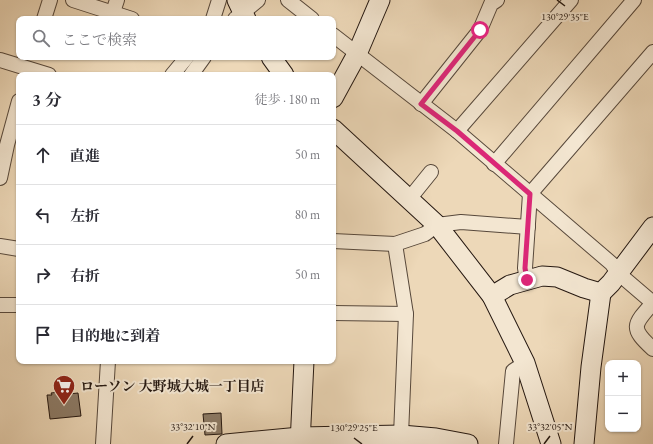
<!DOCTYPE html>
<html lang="ja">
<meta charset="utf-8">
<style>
:root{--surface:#fff;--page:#f7f7f7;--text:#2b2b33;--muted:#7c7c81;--line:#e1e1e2}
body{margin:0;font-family:"EB Garamond","Noto Serif JP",serif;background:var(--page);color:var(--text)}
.controls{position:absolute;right:12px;bottom:12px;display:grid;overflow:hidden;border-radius:8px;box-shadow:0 1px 3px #0004}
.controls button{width:36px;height:36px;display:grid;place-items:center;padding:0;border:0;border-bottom:1px solid var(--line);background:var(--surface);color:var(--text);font:20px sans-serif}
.stop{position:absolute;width:12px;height:12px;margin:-9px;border:3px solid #db2777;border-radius:50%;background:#fff}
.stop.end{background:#db2777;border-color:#fff;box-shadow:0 1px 4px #0008}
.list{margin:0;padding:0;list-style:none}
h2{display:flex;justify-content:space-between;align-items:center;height:52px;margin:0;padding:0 16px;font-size:17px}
h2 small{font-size:13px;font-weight:400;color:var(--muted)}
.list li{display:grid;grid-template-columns:26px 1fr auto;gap:12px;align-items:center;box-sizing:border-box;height:60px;padding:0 16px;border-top:1px solid var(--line)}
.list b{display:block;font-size:15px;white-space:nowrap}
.list em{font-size:13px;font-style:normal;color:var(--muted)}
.icon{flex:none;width:22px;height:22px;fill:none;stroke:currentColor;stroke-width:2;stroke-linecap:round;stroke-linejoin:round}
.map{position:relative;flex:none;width:653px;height:444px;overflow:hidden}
.search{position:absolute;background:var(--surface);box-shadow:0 1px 3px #0004;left:16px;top:16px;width:320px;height:44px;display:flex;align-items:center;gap:10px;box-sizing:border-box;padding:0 14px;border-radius:8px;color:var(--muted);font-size:15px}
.panel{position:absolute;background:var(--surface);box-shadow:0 1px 3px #0004;left:16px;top:72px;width:320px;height:292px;border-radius:8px}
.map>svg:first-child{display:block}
</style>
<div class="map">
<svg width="653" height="444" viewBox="0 0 653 444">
<rect width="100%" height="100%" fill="#edd8b8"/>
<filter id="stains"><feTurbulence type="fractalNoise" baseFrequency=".005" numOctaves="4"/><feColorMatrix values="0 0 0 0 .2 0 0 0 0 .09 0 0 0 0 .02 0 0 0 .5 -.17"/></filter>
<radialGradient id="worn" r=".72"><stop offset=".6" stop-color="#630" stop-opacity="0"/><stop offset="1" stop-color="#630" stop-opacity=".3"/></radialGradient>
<g fill="#8d7c68" stroke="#251811">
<polygon points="59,392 59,395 78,393 81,416 50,419 47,395 52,395 51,393"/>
<polygon points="221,413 222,434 205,435 203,414"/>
</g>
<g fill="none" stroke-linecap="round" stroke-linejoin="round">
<g stroke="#57483b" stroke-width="16">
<g id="street">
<polyline points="73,0 132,19"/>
<polyline points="288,0 312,19"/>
<polyline points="113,12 117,0"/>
<polyline points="44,19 50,0"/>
<polyline points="213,19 219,0"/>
<polyline points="235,19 258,0"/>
<polyline points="333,35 457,131 612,264 618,273 653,303"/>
<polyline points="0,60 49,75"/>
<polyline points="172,75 187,57"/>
<polyline points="191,75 204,57"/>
<polyline points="421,104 480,30 491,4 497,0"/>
<polyline points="457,131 571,0"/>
<polyline points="494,164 634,0"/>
<polyline points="0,178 7,145 19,101"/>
<polyline points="410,198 431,172"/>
<polyline points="333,241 395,244 425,234 437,225 461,222 528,227"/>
<polyline points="395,244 406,314 401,435"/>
<polyline points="0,246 19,249"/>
<polyline points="527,280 525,268 530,194 653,52"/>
<path d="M653 303C633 325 630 328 653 349"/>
<polyline points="0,305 19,305"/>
<polyline points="333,313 406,314"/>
<polyline points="103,444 108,361"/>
<polyline points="506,444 513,371 525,363"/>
</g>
</g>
<g stroke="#251811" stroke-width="21">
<g id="secondary">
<polyline points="237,0 246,19"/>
<polyline points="271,57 284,75"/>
<polyline points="333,98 357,54 380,0"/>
<polyline points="333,129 437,225 492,296 525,363 551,444"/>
<polyline points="492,296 510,285 542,276 557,277 584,288 601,293 611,283 653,227"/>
<polyline points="226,444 300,437 401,435 436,438 468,444"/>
<polyline points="300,444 304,361"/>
<polyline points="584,444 591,367 601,293"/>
</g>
</g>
<use href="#street" stroke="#f3e6d1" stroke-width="14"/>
<use href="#secondary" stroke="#f3e6d1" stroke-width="19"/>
</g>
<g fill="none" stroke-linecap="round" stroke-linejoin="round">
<polyline stroke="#db2777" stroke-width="5" points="480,30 421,104 457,131 530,194 525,268 527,280"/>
</g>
<path fill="none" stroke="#251811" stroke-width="1.5" d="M557 0 565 6M354 438 362 444M187 444 193 436M544 444 550 436"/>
<defs>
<g id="supermarket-pin" transform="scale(1.15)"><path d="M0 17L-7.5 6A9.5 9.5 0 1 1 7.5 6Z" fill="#8f2418" stroke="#f3e6d1"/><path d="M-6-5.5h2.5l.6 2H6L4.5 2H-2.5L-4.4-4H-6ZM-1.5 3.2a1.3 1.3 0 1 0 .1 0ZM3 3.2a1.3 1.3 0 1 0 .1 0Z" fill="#fff"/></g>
</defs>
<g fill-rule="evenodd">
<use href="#supermarket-pin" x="64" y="386"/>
</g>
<g text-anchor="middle" stroke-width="4" stroke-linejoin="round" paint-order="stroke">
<g font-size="14" font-weight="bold" fill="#251811" stroke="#f3e6d1" text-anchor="start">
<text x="80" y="391">ローソン 大野城大城一丁目店</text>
</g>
</g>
<g font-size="10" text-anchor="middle" fill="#251811" stroke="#f3e6d1" stroke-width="4" stroke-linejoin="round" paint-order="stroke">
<text x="565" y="20">130°29'35"E</text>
<text x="193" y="430">33°32'10"N</text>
<text x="550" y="430">33°32'05"N</text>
<text x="354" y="431">130°29'25"E</text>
</g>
<rect width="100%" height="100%" filter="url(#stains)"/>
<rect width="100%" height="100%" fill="url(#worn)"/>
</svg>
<div class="controls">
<button>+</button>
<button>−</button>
</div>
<div class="stop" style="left:480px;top:30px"></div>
<div class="stop end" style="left:527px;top:280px"></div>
<div class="search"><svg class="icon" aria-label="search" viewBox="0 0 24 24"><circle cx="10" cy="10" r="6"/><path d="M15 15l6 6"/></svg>ここで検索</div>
<section class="panel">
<h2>3 分<small>徒歩 · 180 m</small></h2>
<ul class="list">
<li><svg class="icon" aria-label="ahead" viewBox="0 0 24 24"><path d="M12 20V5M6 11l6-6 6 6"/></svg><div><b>直進</b></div><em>50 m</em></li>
<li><svg class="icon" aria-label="left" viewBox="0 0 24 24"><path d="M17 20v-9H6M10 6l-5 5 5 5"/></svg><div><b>左折</b></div><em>80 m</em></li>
<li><svg class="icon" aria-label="right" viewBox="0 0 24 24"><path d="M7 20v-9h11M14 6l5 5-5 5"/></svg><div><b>右折</b></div><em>50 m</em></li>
<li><svg class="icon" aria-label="arrive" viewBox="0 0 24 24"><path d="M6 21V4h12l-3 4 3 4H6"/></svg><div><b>目的地に到着</b></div></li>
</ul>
</section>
</div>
